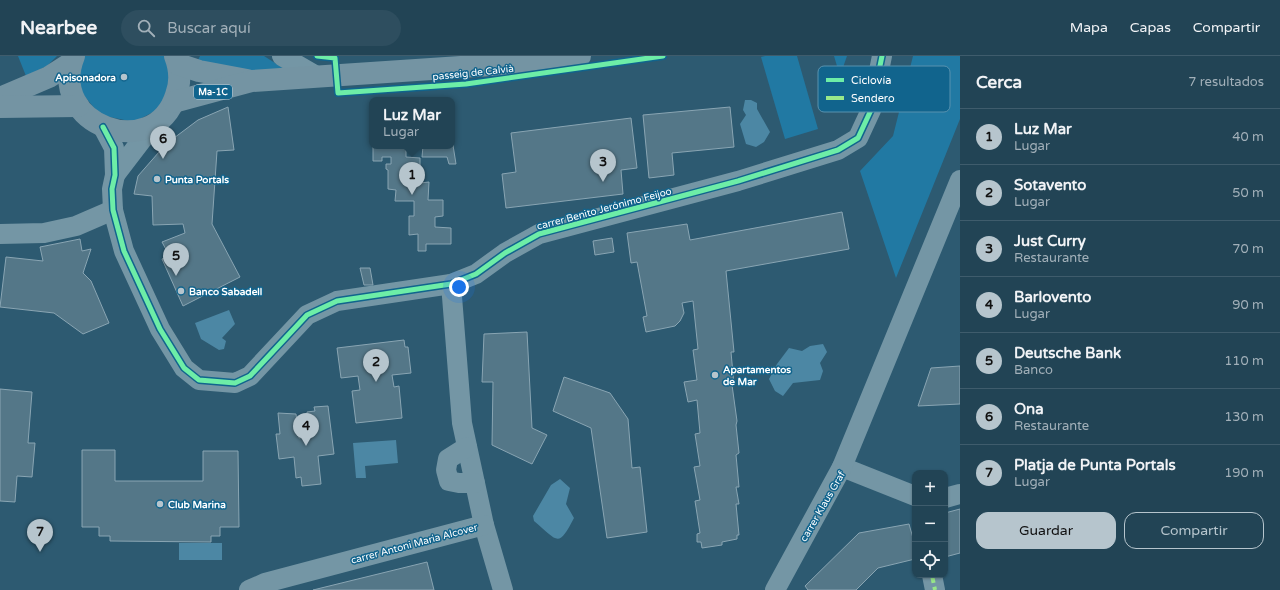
<!DOCTYPE html>
<html lang="es">
<meta charset="utf-8">
<style>
:root{--surface:#245;--page:#2e4e5f;--text:#f1f3f6;--muted:#a2b0b9;--line:#3f5c6c;--accent:#b6c5cd}
body{margin:0;font-family:"Varela Round",sans-serif;background:var(--page);color:var(--text)}
.controls{position:absolute;right:12px;bottom:12px;display:grid;overflow:hidden;border-radius:8px;box-shadow:0 1px 3px #0004}
.controls button{width:36px;height:36px;display:grid;place-items:center;padding:0;border:0;border-bottom:1px solid var(--line);background:var(--surface);color:var(--text);font:20px sans-serif}
.you{position:absolute;left:459px;top:231px;width:14px;height:14px;margin:-10px;border:3px solid #fff;border-radius:50%;background:#1a73e8;box-shadow:0 0 0 6px #1a73e833}
.badge{display:grid;place-items:center;width:26px;height:26px;border-radius:50%;background:var(--accent);color:#111;font-size:13px;font-weight:700}
.pin{position:absolute;translate:-50% -33px;filter:drop-shadow(0 1px 2px #0008)}
.pin::after{content:'';position:absolute;top:21px;width:14px;height:12px;background:inherit;clip-path:polygon(0 0,100% 0,50% 100%)}
.popup{position:absolute;left:369px;top:41px;width:86px;height:52px;box-sizing:border-box;display:grid;place-content:center;border-radius:8px;background:var(--surface);filter:drop-shadow(0 1px 3px #0005);font-size:13px;white-space:nowrap;color:var(--muted)}
.popup b{font-size:15px;color:var(--text)}
.popup::after{content:'';position:absolute;left:50%;top:100%;margin-left:-8px;border:8px solid transparent;border-top-color:var(--surface)}
.list{margin:0;padding:0;list-style:none}
h2{display:flex;justify-content:space-between;align-items:center;height:52px;margin:0;padding:0 16px;font-size:17px}
h2 small{font-size:13px;font-weight:400;color:var(--muted)}
.list li{display:grid;grid-template-columns:26px 1fr auto;gap:12px;align-items:center;box-sizing:border-box;height:56px;padding:0 16px;border-top:1px solid var(--line)}
.list b{display:block;font-size:15px;white-space:nowrap}
.list p{margin:0;font-size:13px;white-space:nowrap;color:var(--muted)}
.list em{font-size:13px;font-style:normal;color:var(--muted)}
.actions{display:flex;gap:8px;padding:12px 16px}
.actions a{flex:1;padding:9px 0;border:1px solid var(--accent);border-radius:12px;text-align:center;font-size:14px;color:var(--accent)}
.actions .main{background:var(--accent);color:#111}
.icon{flex:none;width:22px;height:22px;fill:none;stroke:currentColor;stroke-width:2;stroke-linecap:round;stroke-linejoin:round}
.map{position:relative;flex:none;width:960px;height:534px;overflow:hidden}
header{display:flex;align-items:center;gap:24px;box-sizing:border-box;height:56px;padding:0 20px;background:var(--surface);border-bottom:1px solid var(--line)}
header strong{font-size:19px}
nav{display:flex;gap:22px;margin-inline-start:auto;font-size:14px}
.search{width:280px;height:36px;background:var(--page);display:flex;align-items:center;gap:10px;box-sizing:border-box;padding:0 14px;border-radius:22px;color:var(--muted);font-size:15px}
main{display:flex}
aside{flex:1;background:var(--surface)}
.map>svg:first-child{display:block}
</style>
<header>
<strong>Nearbee</strong>
<div class="search"><svg class="icon" aria-label="search" viewBox="0 0 24 24"><circle cx="10" cy="10" r="6"/><path d="M15 15l6 6"/></svg>Buscar aquí</div>
<nav><a>Mapa</a><a>Capas</a><a>Compartir</a></nav>
</header>
<main>
<div class="map">
<svg width="960" height="534" viewBox="0 0 960 534">
<rect width="100%" height="100%" fill="#2d5a71"/>
<g fill="#2179a3">
<polygon points="18,0 57,0 47,10 26,20"/>
<polygon points="81,0 171,0 174,20 159,53 134,66 100,59 81,36 79,7"/>
<polygon points="200,0 264,0 286,14 237,16 198,4"/>
<polygon points="765,0 797,0 818,73 785,83 761,1"/>
<polygon points="834,0 847,0 840,20"/>
<polygon points="913,0 960,0 960,63 896,222 860,115 893,80"/>
</g>
<g fill="#4c87a4">
<polygon points="745,44 751,44 757,47 757,53 770,76 764,86 756,91 746,88 740,68 746,59 743,54"/>
<polygon points="229,254 235,268 222,282 226,285 224,293 219,294 201,283 195,267"/>
<polygon points="823,288 827,296 820,307 823,315 820,324 793,327 783,340 775,335 769,323 777,308 789,292 802,295 810,290"/>
<polygon points="396,384 398,407 365,410 366,422 356,422 353,387"/>
<path d="M560 423 570 432 566 448 574 462C558 493 558 485 534 465L533 460 551 429Z"/>
<rect x="179" y="487" width="43" height="17"/>
</g>
<g fill="#547788" stroke="#89a5b3">
<polygon points="228,51 234,94 217,95 212,168 240,221 183,250 162,203 169,199 162,186 185,177 183,168 153,169 152,140 134,138 138,120 166,88 198,64"/>
<polygon points="730,51 734,91 672,97 674,119 649,122 643,59"/>
<polygon points="631,62 637,112 621,114 623,138 506,152 502,118 516,116 511,77"/>
<polygon points="452,83 456,108 449,108 447,101 422,101 423,90 452,90"/>
<polygon points="373,90 406,90 406,101 420,102 420,116 411,116 411,123 420,123 420,127 429,126 428,144 443,144 443,160 435,161 435,171 451,172 451,188 426,188 426,195 418,195 418,178 409,179 409,160 414,160 414,145 395,145 396,134 388,133 388,114 386,113 386,108 391,108 391,101 382,101 382,105 373,105"/>
<polygon points="842,156 849,193 726,215 734,296 731,296 734,329 732,329 737,365 736,369 739,397 736,399 739,431 736,431 739,448 736,448 739,479 737,479 737,483 722,486 722,489 702,492 701,486 697,486 697,478 700,477 695,445 700,444 694,411 700,410 695,378 700,377 697,344 688,346 684,326 697,324 693,294 698,293 693,245 682,247 684,257 680,265 675,270 646,276 643,261 647,260 637,206 631,207 627,177 687,168 690,184"/>
<polygon points="612,182 614,196 595,199 593,185"/>
<polygon points="80,183 82,195 91,193 83,217 91,225 109,267 83,278 54,257 0,251 6,201 43,205 40,191"/>
<polygon points="360,212 370,212 373,229 364,229"/>
<polygon points="527,276 532,372 547,379 532,408 492,389 493,326 482,326 484,278"/>
<polygon points="404,284 405,291 408,291 411,317 392,319 394,331 399,330 402,362 356,367 352,335 360,334 358,320 341,322 337,292"/>
<polygon points="960,310 960,348 918,350 931,312"/>
<polygon points="564,321 610,337 628,363 632,412 640,411 647,476 607,482 591,372 553,355"/>
<polygon points="0,333 32,336 28,387 35,387 32,421 17,420 15,446 0,445"/>
<polygon points="328,350 334,398 318,400 321,428 302,430 301,421 296,422 294,401 279,403 276,378 280,378 278,357 296,358 299,382 309,381 307,356 315,355 314,351"/>
<polygon points="82,394 115,394 115,425 203,425 203,395 238,395 239,471 220,471 220,480 211,480 211,486 110,485 110,480 99,480 99,471 82,471"/>
<polygon points="960,453 960,497 945,501 945,457"/>
<polygon points="909,468 915,489 915,503 878,512 856,534 808,534 805,530 859,477"/>
<polygon points="427,506 434,534 313,534"/>
</g>
<g fill="none" stroke-linecap="round" stroke-linejoin="round">
<g stroke="#7496a5" stroke-width="20">
<polyline points="282,0 318,21"/>
<polyline points="103,71 114,92 115,119 112,133 113,154 124,195 160,273 184,312 199,324 235,327 250,320 307,259 337,245 451,228 476,218 505,197 539,178 738,125 838,94 858,82 871,54 882,0"/>
<polyline points="115,119 154,68"/>
<polyline points="0,178 44,177 76,170 113,154"/>
<polyline points="451,228 462,367 484,469 503,534"/>
<polyline points="467,391 448,403 446,414 449,425 459,427 475,427"/>
<polyline points="842,411 915,440"/>
<polyline points="945,442 960,438"/>
<polyline points="932,519 935,534"/>
<polyline points="249,534 265,527 484,469"/>
<polyline points="775,534 842,411 960,124"/>
</g>
<g stroke="#7494a3" stroke-width="22">
<path d="M74 0C46 69 154 108 176 39 181 26 180 13 175 0"/>
<polyline points="178,8 199,15 247,24"/>
<polyline points="0,42 49,21 71,7"/>
<polyline points="174,46 252,25 520,7 580,0"/>
<polyline points="0,51 78,50"/>
</g>
<polyline stroke="#98e88a" stroke-width="4" stroke-dasharray="8 4" stroke-linecap="butt" points="932,519 935,534"/>
<g stroke="#11648d" stroke-width="8">
<g id="cycleway">
<polyline points="317,0 335,2 338,37 466,28 663,0"/>
<polyline points="103,71 114,92 115,119 112,133 113,154 124,195 160,273 184,312 199,324 235,327 250,320 307,259 337,245 451,228 476,218 505,197 539,178 738,125 838,94 858,82 871,54 882,0"/>
</g>
</g>
<use href="#cycleway" stroke="#6deda7" stroke-width="5"/>
</g>
<g fill="#b6c5cd" stroke="#11648d" stroke-width="1.5">
<circle cx="124" cy="21" r="4"/>
<circle cx="157" cy="123" r="4"/>
<circle cx="181" cy="235" r="4"/>
<circle cx="715" cy="319" r="4"/>
<circle cx="160" cy="448" r="4"/>
</g>
<g text-anchor="middle" stroke-width="3" stroke-linejoin="round" paint-order="stroke">
<rect fill="#11648d" stroke="#b8d0dd" stroke-width="1" x="194" y="29" width="38" height="14" rx="3"/>
<g font-size="9" font-weight="bold" fill="#fff">
<text x="213" y="39">Ma-1C</text>
</g>
<g font-size="10" fill="#fff" stroke="#11648d">
<text transform="translate(473 16) rotate(-6)" y="4">passeig de Calvià</text>
<text transform="translate(604 152) rotate(-15)" y="4">carrer Benito Jerónimo Feijoo</text>
<text transform="translate(822 450) rotate(-60)" y="4">carrer Klaus Graf</text>
<text transform="translate(414 487) rotate(-15)" y="4">carrer Antoni Maria Alcover</text>
</g>
<g font-size="10" font-weight="bold" fill="#fff" stroke="#11648d" text-anchor="start">
<text x="116" y="25" text-anchor="end">Apisonadora</text>
<text x="165" y="127">Punta Portals</text>
<text x="189" y="239">Banco Sabadell</text>
<text x="723" y="317">Apartamentos<tspan x="723" dy="12">de Mar</tspan></text>
<text x="168" y="452">Club Marina</text>
</g>
</g>
<rect x="818" y="10" width="132" height="46" rx="6" fill="#11648d" stroke="#5892af" stroke-width="1"/>
<rect x="826" y="22" width="18" height="4" fill="#6deda7"/>
<rect x="826" y="40" width="18" height="4" fill="#98e88a"/>
<g font-size="11" fill="#fff">
<text x="851" y="28">Ciclovía</text>
<text x="851" y="46">Sendero</text>
</g>
</svg>
<div class="controls">
<button>+</button>
<button>−</button>
<button><svg class="icon" aria-label="locate" viewBox="0 0 24 24"><circle cx="12" cy="12" r="6"/><path d="M12 2v4M12 18v4M2 12h4M18 12h4"/></svg></button>
</div>
<div class="you"></div>
<div class="pin badge" style="left:412px;top:139px">1</div>
<div class="popup"><b>Luz Mar</b>Lugar</div>
<div class="pin badge" style="left:376px;top:326px">2</div>
<div class="pin badge" style="left:603px;top:126px">3</div>
<div class="pin badge" style="left:306px;top:390px">4</div>
<div class="pin badge" style="left:176px;top:220px">5</div>
<div class="pin badge" style="left:163px;top:103px">6</div>
<div class="pin badge" style="left:40px;top:496px">7</div>
</div>
<aside>
<h2>Cerca<small>7 resultados</small></h2>
<ul class="list">
<li><span class="badge">1</span><div><b>Luz Mar</b><p>Lugar</p></div><em>40 m</em></li>
<li><span class="badge">2</span><div><b>Sotavento</b><p>Lugar</p></div><em>50 m</em></li>
<li><span class="badge">3</span><div><b>Just Curry</b><p>Restaurante</p></div><em>70 m</em></li>
<li><span class="badge">4</span><div><b>Barlovento</b><p>Lugar</p></div><em>90 m</em></li>
<li><span class="badge">5</span><div><b>Deutsche Bank</b><p>Banco</p></div><em>110 m</em></li>
<li><span class="badge">6</span><div><b>Ona</b><p>Restaurante</p></div><em>130 m</em></li>
<li><span class="badge">7</span><div><b>Platja de Punta Portals</b><p>Lugar</p></div><em>190 m</em></li>
</ul>
<div class="actions"><a class="main">Guardar</a><a>Compartir</a></div>
</aside>
</main>
